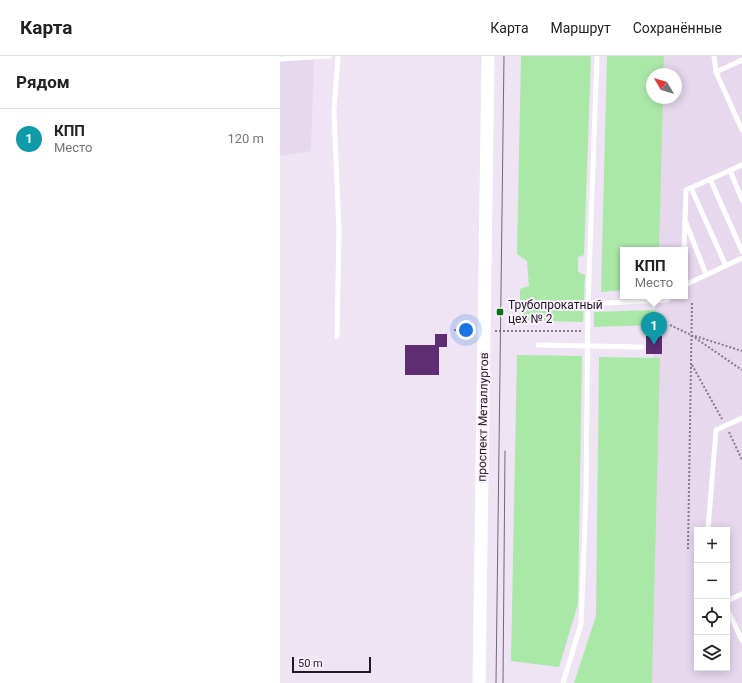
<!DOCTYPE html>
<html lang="ru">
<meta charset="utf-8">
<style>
:root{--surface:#fff;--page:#f2f2f2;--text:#222;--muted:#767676;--line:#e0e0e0;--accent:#126f1c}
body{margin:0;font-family:Roboto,sans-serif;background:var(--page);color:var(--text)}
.controls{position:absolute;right:12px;bottom:12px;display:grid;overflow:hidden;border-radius:0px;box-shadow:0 2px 10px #0003}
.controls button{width:36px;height:36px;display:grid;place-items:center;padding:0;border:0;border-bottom:1px solid var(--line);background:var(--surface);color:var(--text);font:20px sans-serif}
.compass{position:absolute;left:366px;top:12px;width:36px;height:36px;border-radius:50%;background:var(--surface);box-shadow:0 2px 10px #0003;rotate:308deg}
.scale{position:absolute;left:12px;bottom:10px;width:79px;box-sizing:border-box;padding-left:4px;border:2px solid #1e1a20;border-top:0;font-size:11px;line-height:14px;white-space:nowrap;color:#1e1a20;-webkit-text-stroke:3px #fbf2fe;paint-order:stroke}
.you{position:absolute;left:186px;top:274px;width:14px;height:14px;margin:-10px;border:3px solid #fff;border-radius:50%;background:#1a73e8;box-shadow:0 0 0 6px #1a73e833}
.badge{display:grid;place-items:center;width:26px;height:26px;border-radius:50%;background:var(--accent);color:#fff;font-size:13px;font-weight:700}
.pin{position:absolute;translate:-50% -33px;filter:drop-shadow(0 1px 2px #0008)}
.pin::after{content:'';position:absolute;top:21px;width:14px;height:12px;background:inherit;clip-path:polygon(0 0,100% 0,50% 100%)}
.popup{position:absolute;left:340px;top:191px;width:68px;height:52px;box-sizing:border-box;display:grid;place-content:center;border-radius:0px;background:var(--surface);filter:drop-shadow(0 1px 3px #0005);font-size:13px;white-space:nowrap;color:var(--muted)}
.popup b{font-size:15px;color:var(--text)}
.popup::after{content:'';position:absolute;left:50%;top:100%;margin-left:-8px;border:8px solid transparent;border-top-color:var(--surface)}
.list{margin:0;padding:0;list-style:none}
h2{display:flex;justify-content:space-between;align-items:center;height:52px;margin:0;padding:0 16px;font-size:17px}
h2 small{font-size:13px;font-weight:400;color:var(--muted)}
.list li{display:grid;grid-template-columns:26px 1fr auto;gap:12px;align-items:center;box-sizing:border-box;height:60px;padding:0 16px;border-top:1px solid var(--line)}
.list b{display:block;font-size:15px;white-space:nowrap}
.list p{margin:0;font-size:13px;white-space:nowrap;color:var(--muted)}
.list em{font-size:13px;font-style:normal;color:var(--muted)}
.icon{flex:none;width:22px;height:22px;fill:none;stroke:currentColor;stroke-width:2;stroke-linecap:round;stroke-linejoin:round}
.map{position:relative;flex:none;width:462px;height:627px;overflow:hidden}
header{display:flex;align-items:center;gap:24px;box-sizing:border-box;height:56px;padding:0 20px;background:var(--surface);border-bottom:1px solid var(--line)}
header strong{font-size:19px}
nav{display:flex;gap:22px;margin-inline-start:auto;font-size:14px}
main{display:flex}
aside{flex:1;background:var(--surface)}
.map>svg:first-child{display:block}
</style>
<header>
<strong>Карта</strong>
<nav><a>Карта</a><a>Маршрут</a><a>Сохранённые</a></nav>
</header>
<main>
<aside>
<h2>Рядом<small></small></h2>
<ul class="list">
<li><span class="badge" style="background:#0f9aa8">1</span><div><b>КПП</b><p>Место</p></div><em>120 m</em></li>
</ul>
</aside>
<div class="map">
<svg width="462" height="627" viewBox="0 0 462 627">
<rect width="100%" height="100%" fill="#efe4f3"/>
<g fill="#e7d8ee" fill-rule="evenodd">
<polygon points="0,0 34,0 31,95 0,100"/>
<path d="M382 0H462V627H364L375 240H405V194H376L380 42H396V18H381ZM417 474H447V612H417Z"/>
</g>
<g fill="#a9e8a7">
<polygon points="241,0 311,0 304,199 298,201 298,216 305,219 303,266 240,264 240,233 249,230 247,205 237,198"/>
<polygon points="327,0 384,0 383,18 372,18 372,42 383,42 379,194 343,194 343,234 321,236"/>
<polygon points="376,254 377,269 314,271 314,256"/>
<polygon points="237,299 302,300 298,548 279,611 231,605"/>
<polygon points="319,301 380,302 372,627 294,627 316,560"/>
</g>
<g fill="#5f2d72">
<polygon points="155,278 167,278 167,291 159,291 159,319 125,319 125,289 155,289"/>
<rect x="366" y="280" width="16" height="18"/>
</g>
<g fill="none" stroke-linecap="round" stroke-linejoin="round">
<g stroke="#837c86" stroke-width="2" stroke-dasharray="2 2" stroke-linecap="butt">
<polyline points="390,269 411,279 462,314"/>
<polyline points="174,274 188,274"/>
<polyline points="215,275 301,275"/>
<polyline points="415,280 462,295"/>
<polyline points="412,309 442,363"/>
<polyline points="449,376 462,404"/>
<polyline points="408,493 412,246"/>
</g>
<g stroke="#fff" stroke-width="5">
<polyline points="434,0 436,16 462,74"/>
<polyline points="0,3 49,0"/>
<polyline points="436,16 462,4"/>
<polyline points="450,114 462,144"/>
<polyline points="430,123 462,195"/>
<polyline points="411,132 446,210"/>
<polyline points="406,167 426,218"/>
<polyline points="404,194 406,134 462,109"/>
<polyline points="405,229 462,202"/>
<polyline points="308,248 387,244 391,240"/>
<polyline points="57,281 59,175 54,55 58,0"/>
<polyline points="258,289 362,291"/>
<polyline points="428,474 436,374 462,362"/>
<polyline points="447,545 462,538"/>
<polyline points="447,553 462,584"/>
<polyline points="283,627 301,568 306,441 308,248 317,0"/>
</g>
<polyline stroke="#fff" stroke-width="13" points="199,627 208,0"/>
<g stroke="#706972" stroke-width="1">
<polyline points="216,627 224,0"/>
<polyline points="223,627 225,395"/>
</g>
</g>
<rect fill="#126f1c" stroke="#fbf2fe" stroke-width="1.5" x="216" y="252" width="8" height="8" rx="2"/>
<g text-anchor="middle" stroke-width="4" stroke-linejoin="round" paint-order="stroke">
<g font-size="12" fill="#1e1a20" stroke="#fbf2fe" text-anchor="start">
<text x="228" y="253">Трубопрокатный<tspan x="228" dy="14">цех № 2</tspan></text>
</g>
<g font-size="12" fill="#1e1a20" stroke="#fbf2fe">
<text transform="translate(203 361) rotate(-89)" y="4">проспект Металлургов</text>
</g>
</g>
</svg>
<div class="controls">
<button>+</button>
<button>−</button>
<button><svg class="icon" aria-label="locate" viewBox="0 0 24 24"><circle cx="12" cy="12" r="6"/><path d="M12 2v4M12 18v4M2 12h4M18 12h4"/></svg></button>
<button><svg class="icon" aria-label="layers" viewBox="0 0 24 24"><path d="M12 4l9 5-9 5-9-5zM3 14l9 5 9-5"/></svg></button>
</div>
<svg class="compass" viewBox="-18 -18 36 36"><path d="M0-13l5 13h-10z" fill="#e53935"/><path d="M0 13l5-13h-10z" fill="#767676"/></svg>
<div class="scale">50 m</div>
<div class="you"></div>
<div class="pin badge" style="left:374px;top:289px;background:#0f9aa8">1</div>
<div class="popup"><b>КПП</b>Место</div>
</div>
</main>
